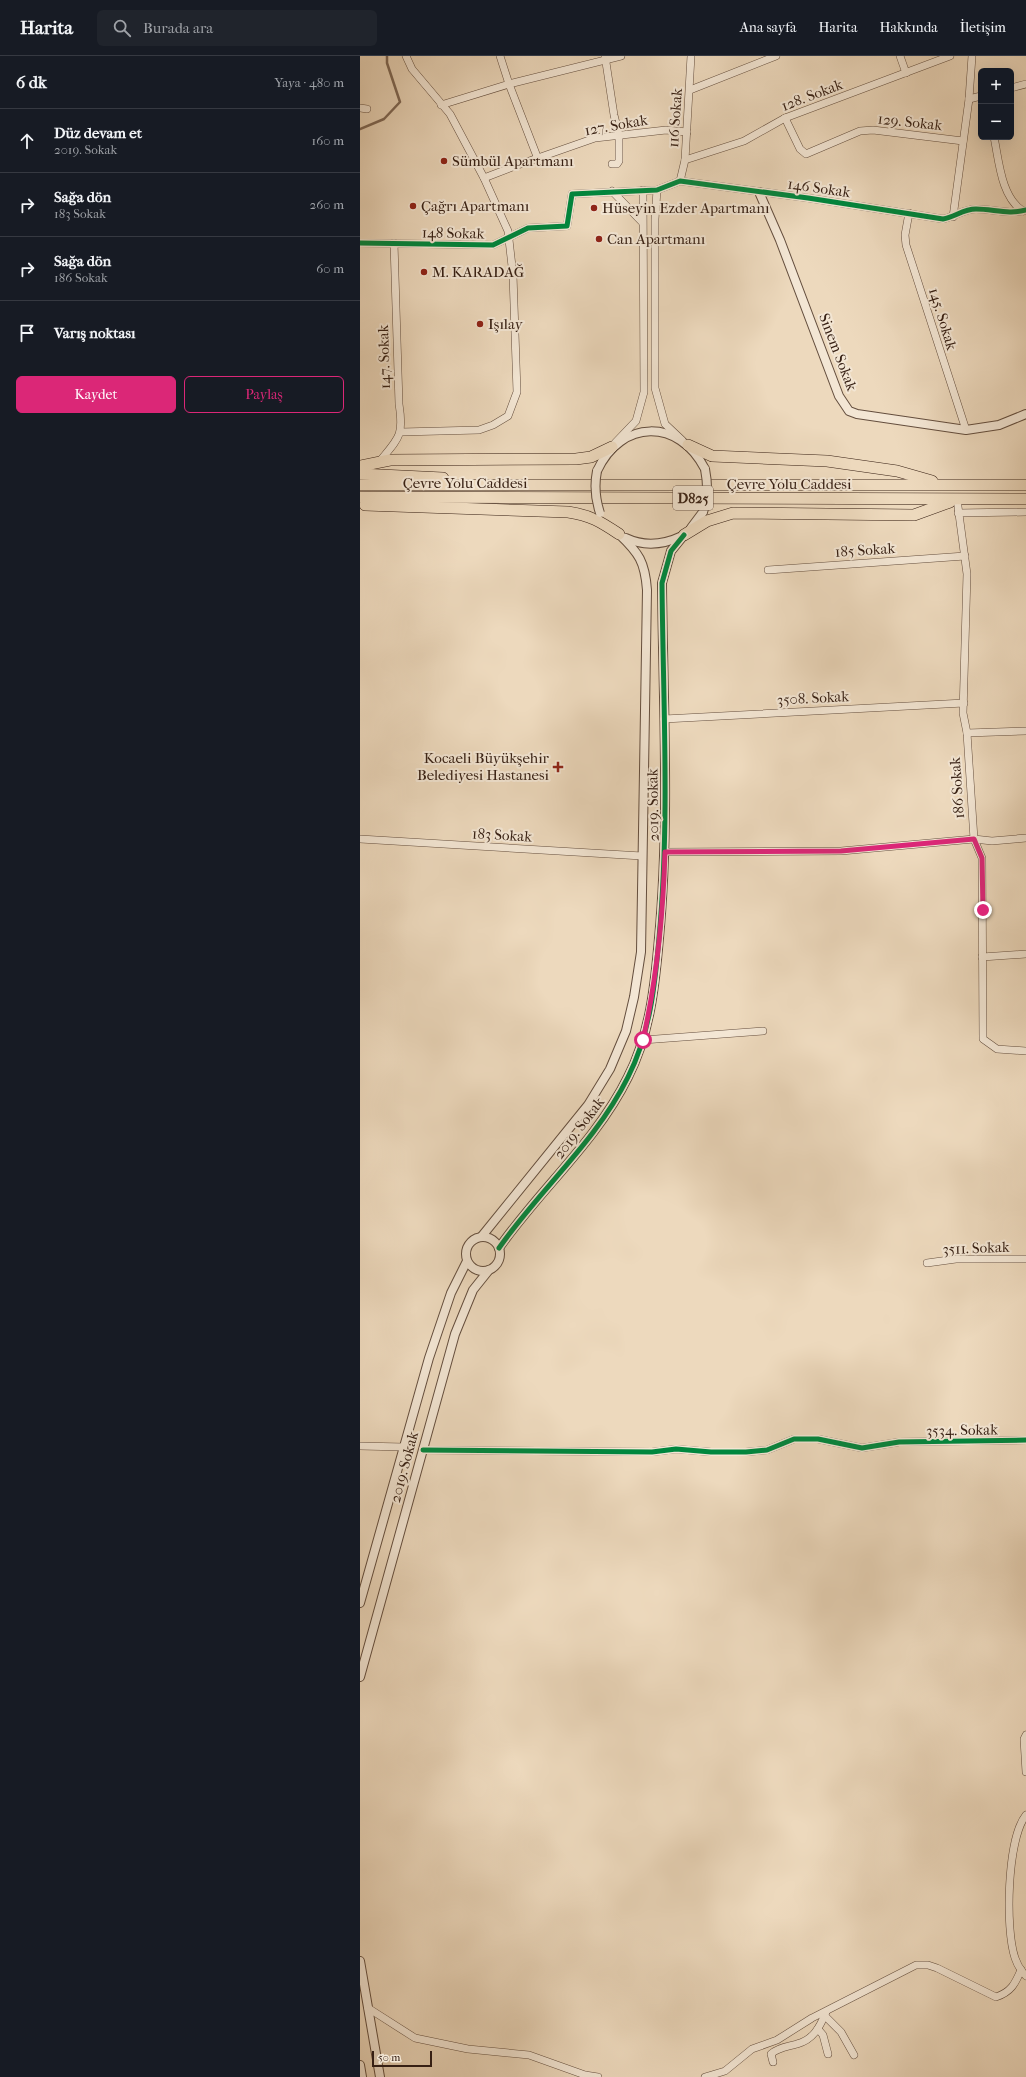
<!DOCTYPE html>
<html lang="tr">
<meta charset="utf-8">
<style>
:root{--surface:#171b24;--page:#20242c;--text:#f1f3f6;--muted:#9ea1a6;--line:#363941;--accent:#db2777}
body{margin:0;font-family:"IM FELL French Canon",serif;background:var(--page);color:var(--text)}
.controls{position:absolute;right:12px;top:12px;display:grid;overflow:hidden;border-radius:6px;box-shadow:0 4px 16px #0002}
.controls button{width:36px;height:36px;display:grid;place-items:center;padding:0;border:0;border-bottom:1px solid var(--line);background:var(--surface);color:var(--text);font:20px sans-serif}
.scale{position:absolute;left:12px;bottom:10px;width:60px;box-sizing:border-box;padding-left:4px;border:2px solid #372014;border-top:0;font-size:11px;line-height:14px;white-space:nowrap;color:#372014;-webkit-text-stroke:3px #f3e6d4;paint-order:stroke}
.stop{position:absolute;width:12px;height:12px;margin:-9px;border:3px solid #db2777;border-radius:50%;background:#fff}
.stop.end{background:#db2777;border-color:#fff;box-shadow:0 1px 4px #0008}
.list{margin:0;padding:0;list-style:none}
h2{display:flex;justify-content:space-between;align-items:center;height:52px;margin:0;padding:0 16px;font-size:17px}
h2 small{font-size:13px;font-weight:400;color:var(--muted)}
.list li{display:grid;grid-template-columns:26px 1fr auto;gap:12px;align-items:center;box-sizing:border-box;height:64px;padding:0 16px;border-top:1px solid var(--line)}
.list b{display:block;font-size:15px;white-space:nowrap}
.list p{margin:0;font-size:13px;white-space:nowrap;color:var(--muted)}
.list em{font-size:13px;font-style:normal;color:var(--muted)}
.actions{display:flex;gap:8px;padding:12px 16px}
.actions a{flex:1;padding:9px 0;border:1px solid var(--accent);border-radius:6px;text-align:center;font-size:14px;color:var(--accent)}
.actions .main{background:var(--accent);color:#fff}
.icon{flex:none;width:22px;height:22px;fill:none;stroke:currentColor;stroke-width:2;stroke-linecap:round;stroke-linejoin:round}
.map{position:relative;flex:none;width:666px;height:2021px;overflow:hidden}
header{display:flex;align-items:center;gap:24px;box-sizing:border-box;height:56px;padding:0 20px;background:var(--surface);border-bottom:1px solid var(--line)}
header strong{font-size:19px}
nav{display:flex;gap:22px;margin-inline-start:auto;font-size:14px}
.search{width:280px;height:36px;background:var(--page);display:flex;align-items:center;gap:10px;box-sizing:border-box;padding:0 14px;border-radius:6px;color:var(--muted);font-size:15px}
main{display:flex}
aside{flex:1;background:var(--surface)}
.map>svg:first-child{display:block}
</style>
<header>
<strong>Harita</strong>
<div class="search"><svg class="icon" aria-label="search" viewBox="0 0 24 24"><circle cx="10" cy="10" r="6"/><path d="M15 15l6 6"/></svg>Burada ara</div>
<nav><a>Ana sayfa</a><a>Harita</a><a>Hakkında</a><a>İletişim</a></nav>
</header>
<main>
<aside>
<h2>6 dk<small>Yaya · 480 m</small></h2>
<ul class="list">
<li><svg class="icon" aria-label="ahead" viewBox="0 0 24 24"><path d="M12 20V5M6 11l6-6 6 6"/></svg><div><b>Düz devam et</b><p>2019. Sokak</p></div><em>160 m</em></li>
<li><svg class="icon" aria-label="right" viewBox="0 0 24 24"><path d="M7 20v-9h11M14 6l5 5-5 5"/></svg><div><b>Sağa dön</b><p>183 Sokak</p></div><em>260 m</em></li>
<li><svg class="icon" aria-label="right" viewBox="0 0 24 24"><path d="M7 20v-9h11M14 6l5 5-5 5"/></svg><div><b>Sağa dön</b><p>186 Sokak</p></div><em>60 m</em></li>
<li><svg class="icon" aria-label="arrive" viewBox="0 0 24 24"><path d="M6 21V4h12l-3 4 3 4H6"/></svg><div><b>Varış noktası</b></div></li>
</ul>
<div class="actions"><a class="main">Kaydet</a><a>Paylaş</a></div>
</aside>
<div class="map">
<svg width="666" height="2021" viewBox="0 0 666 2021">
<rect width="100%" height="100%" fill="#edd9bd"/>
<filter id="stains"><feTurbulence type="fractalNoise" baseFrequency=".005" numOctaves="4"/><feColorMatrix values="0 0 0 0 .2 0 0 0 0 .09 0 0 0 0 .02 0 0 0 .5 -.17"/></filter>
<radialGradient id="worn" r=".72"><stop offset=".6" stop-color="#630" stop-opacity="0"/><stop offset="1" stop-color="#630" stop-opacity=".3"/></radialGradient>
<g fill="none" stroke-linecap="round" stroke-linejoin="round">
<polyline stroke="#7f6957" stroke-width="2.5" points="0,73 24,63 40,46 27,7 27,0"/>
<g stroke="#644e3e" stroke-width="8">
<g id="minor">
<polyline points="140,0 149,28 178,103"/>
<polyline points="245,0 254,59 259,79 259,105 257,108 252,108"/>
<polyline points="540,0 546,17"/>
<polyline points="651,32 666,28"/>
<polyline points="330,34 416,0"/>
<polyline points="609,43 621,40"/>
<polyline points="81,49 149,28 261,0"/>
<polyline points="0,52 7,53"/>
<polyline points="425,62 440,93 446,98 500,75 513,74 603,85"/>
<path d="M634 81C639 105 641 141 663 155"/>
<polyline points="325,104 384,85 425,62 590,0"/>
<polyline points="124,122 155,110 235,82 306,74 327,76"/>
<polyline points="320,125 325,104 331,0"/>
<polyline points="297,134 295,163 295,332 305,368 322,384"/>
<polyline points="252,135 282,166"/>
<polyline points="549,157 545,179 546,189 606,374"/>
<polyline points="593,161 609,43 612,0"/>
<path d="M0 187 133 189 168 172 207 170 212 138 297 134 320 125 448 142 583 163C595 161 603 153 616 153 633 153 649 159 666 154"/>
<polyline points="41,376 119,374 133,369 148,360 157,336 153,219 148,175 124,122 90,58 52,13 46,0"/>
<polyline points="255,387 276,365 284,336 283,134"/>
<path d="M19 406C39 382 44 380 39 348L34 187"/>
<polyline points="597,443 607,518 603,657 607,677 614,783 622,802 623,983 637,993 666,995"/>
<polyline points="598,457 666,456"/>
<polyline points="408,514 605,500"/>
<polyline points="304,663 604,647"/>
<polyline points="607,677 666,675"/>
<polyline points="0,783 282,800"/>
<polyline points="305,796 481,795 614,783 632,785 666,782"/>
<polyline points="622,901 666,898"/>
<polyline points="283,984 403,975"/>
<polyline points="567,1207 596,1203 666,1203"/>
<polyline points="0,1390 44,1391"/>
<polyline points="63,1394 292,1396 316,1393 351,1396 386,1396 407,1394 434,1383 458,1383 502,1392 539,1386 666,1384"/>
<polyline points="666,1679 664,1683 666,1716"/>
<path d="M666 1759C647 1783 645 1873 655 1902 657 1908 661 1915 666 1920"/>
<polyline points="8,1952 55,1982 108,1993 169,1999 225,2019 238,2021"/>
<polyline points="464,1959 481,1976 494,1999"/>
<polyline points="458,1973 463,1979 468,1998"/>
<path d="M413 2006 411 1998C419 1991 427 1991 437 1988 453 1984 460 1971 466 1956"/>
<path d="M345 2021 365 2015 392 1993 417 1984 452 1962 556 1909H568L577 1912 636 1941C651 1936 655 1928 661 1914"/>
</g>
</g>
<g stroke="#644e3e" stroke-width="10">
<g id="tertiary">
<polyline points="399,136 420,184 479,340 489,355 497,358 606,374 639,369 666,358"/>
<path d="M237 415C261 363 319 362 345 413"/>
<polyline points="331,472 343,456"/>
<path d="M266 482C285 491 303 489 322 480"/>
<path d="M122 1180 228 1049 250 1013 266 975 274 941 281 896 287 534C285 506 279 497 259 478"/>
<circle cx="123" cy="1198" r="17"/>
<path d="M139 1192C180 1133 236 1086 268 1021 290 978 295 929 299 882 310 764 303 645 302 527L311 495 324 479"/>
<polyline points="0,1547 69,1302 91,1237 107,1205"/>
<polyline points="0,1621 95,1278 113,1234 129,1214"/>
<polyline points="0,1905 20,2021"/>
<polyline points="0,2009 2,2021"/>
</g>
</g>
<g stroke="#372014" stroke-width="12">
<g id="trunk">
<polyline points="328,389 352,400 467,405 537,415 572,425"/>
<polyline points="0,410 30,404 216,403 231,401 252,391"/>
<polyline points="0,418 83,422"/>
<polyline points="0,429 666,429"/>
<polyline points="0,441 666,443"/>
<path d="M5 449 208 456C230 459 241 466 259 478"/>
<polyline points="324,479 347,465 373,457 554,459 590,446"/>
</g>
</g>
<use href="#minor" stroke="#f3e6d4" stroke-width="7"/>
<use href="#tertiary" stroke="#f3e6d4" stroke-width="8"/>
<use href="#trunk" stroke="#edd9bd" stroke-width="11"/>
<g stroke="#644e3e" stroke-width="10" stroke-linecap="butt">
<g id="tertiary-bridge">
<path d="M237 415C234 430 235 442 240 457"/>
<path d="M343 456C348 441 348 429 345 413"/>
</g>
</g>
<use href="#tertiary-bridge" stroke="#f3e6d4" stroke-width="8"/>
<g stroke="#f3e6d4" stroke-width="8">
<g id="cycleway">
<path d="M0 187 133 189 168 172 207 170 212 138 297 134 320 125 448 142 583 163C595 161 603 153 616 153 633 153 649 159 666 154"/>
<path d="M139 1192C180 1133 236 1086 268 1021 290 978 295 929 299 882 310 764 303 645 302 527L311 495 324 479"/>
<polyline points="63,1394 292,1396 316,1393 351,1396 386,1396 407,1394 434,1383 458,1383 502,1392 539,1386 666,1384"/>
</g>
</g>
<use href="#cycleway" stroke="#00873e" stroke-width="5"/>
</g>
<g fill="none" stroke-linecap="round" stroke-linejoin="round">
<path stroke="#db2777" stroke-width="5" d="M283 984C297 922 303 860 305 796L481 795 614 783 622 802 623 854"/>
</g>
<g fill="#8f2418" stroke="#f3e6d4" stroke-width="1.5">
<circle cx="84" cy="105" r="4"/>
<circle cx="53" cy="150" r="4"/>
<circle cx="234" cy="152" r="4"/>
<circle cx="239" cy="183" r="4"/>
<circle cx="64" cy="216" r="4"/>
<circle cx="120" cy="268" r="4"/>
<path d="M196 705h4v4h4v4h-4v4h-4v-4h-4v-4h4z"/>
</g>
<g text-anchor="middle" stroke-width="4" stroke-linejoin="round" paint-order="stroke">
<rect fill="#f3e6d4" stroke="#6f5b4e" stroke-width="1" x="313" y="430" width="40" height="24" rx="3"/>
<g font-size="14" font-weight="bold" fill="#372014">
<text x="333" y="447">D825</text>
</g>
<g font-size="15" fill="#372014" stroke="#f3e6d4">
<text transform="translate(452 39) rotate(-21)" y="5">128. Sokak</text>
<text transform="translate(315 62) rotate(-86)" y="5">116 Sokak</text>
<text transform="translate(550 66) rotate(6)" y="5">129. Sokak</text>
<text transform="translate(256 69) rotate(-10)" y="5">127. Sokak</text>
<text transform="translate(459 132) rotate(8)" y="5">146 Sokak</text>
<text transform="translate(93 177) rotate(1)" y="5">148 Sokak</text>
<text transform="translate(583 263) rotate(73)" y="5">145. Sokak</text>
<text transform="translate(478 296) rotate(69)" y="5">Sinem Sokak</text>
<text transform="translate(24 301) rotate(-92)" y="5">147. Sokak</text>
<text x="105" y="432">Çevre Yolu Caddesi</text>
<text x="429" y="433">Çevre Yolu Caddesi</text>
<text transform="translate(505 494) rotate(-4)" y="5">185 Sokak</text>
<text transform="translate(453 642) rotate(-3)" y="5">3508. Sokak</text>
<text transform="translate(597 732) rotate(-94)" y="5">186 Sokak</text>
<text transform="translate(293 749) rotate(-91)" y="5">2019. Sokak</text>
<text transform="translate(142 779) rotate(3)" y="5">183 Sokak</text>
<text transform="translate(219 1072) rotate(-53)" y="5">2019. Sokak</text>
<text transform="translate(616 1192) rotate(-2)" y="5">3511. Sokak</text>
<text transform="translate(602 1374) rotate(-1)" y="5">3534. Sokak</text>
<text transform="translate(44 1411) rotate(-75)" y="5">2019. Sokak</text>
</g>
<g font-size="15" fill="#372014" stroke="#f3e6d4" text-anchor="start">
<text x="92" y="110">Sümbül Apartmanı</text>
<text x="61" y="155">Çağrı Apartmanı</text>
<text x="242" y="157">Hüseyin Ezder Apartmanı</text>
<text x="247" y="188">Can Apartmanı</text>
<text x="72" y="221">M. KARADAĞ</text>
<text x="128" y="273">Işılay</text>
<text x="189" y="707" text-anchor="end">Kocaeli Büyükşehir<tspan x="189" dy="17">Belediyesi Hastanesi</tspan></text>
</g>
</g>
<rect width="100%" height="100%" filter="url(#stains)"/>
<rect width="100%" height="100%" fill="url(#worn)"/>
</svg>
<div class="controls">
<button>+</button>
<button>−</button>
</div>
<div class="scale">50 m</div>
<div class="stop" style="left:283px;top:984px"></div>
<div class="stop end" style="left:623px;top:854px"></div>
</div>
</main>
